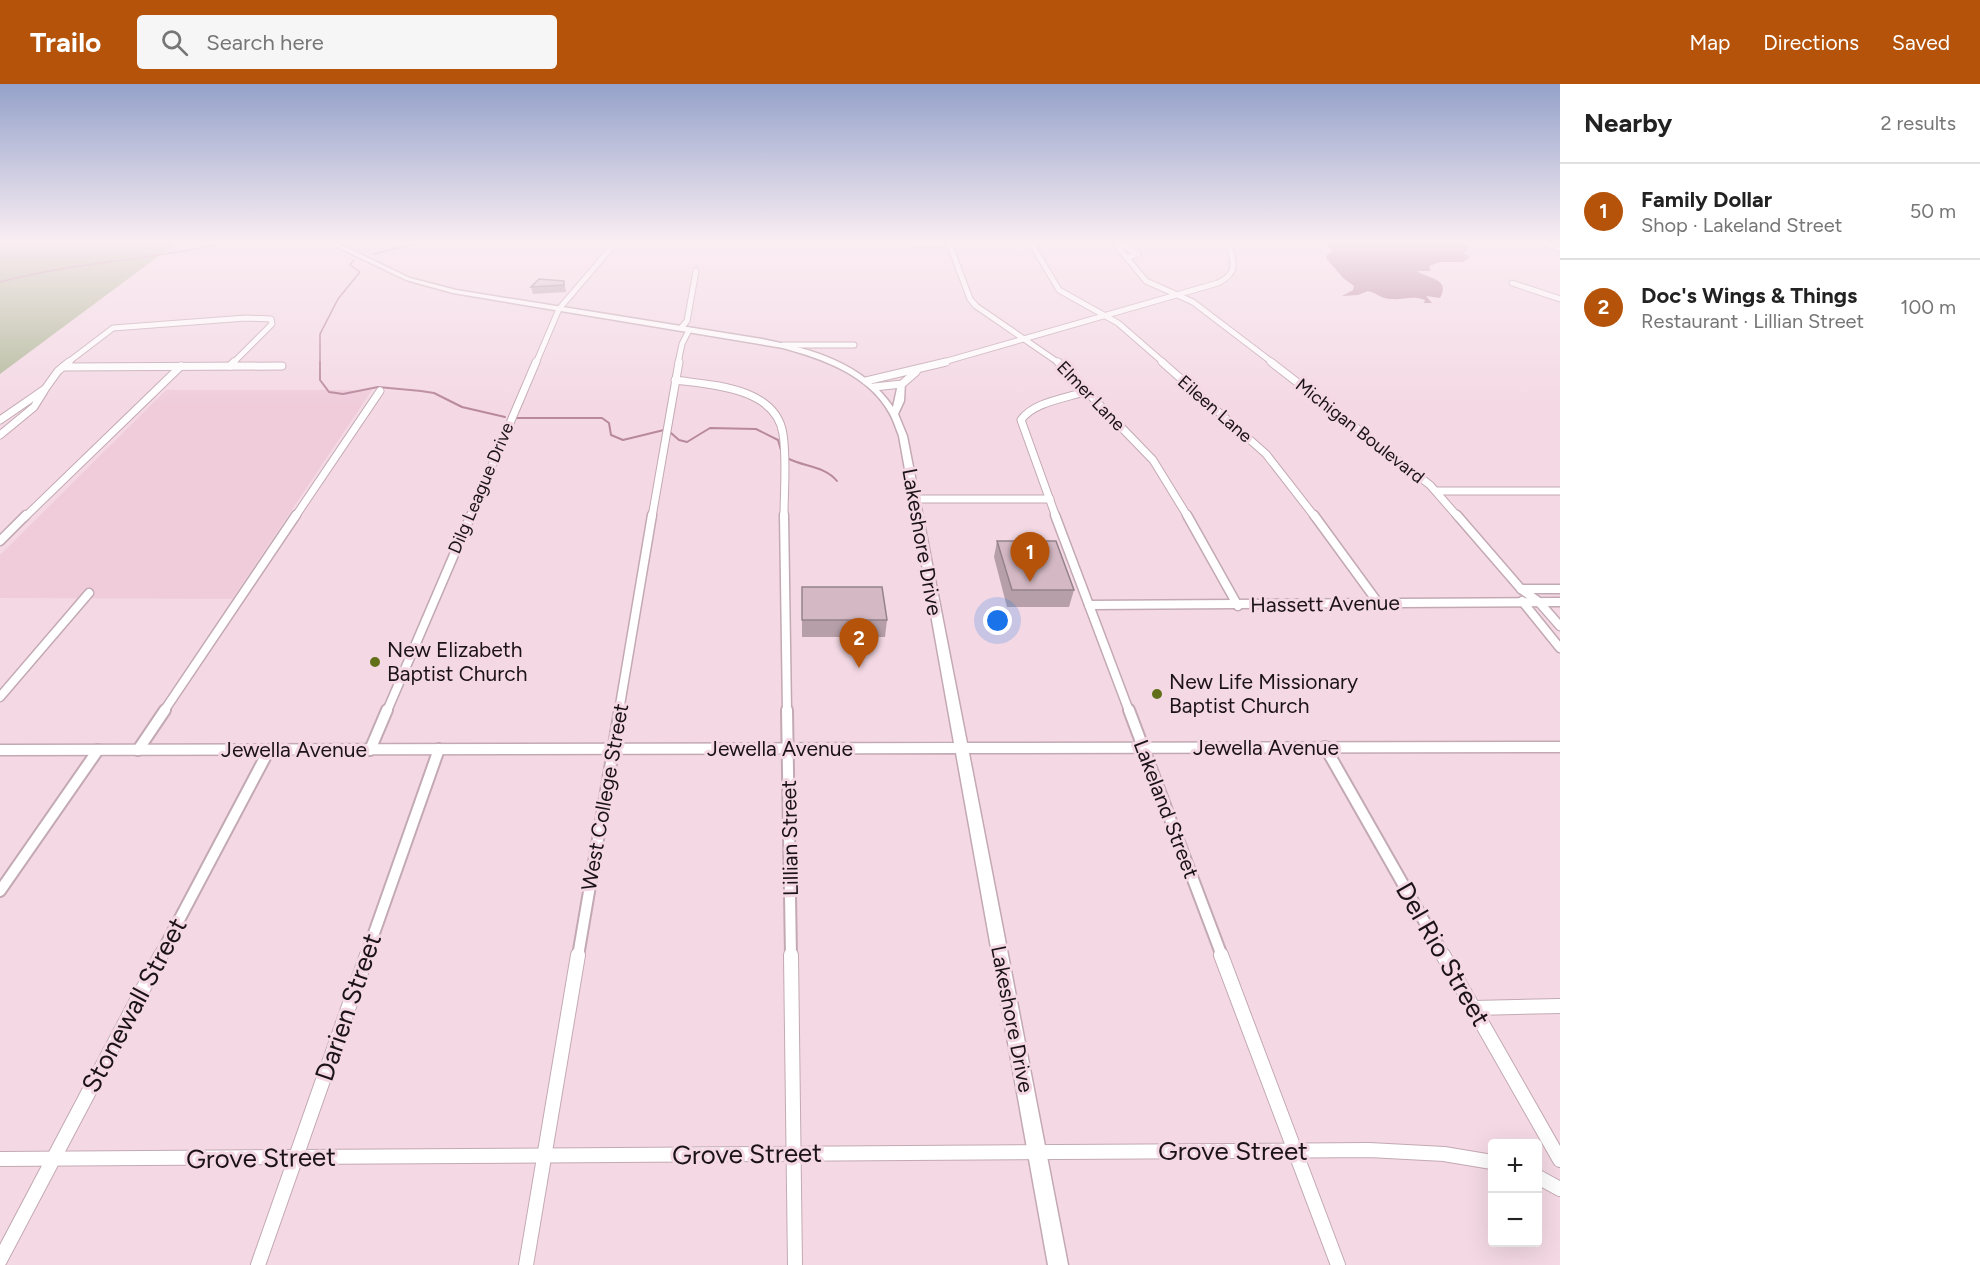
<!DOCTYPE html>
<meta charset="utf-8">
<style>
:root{--surface:#fff;--page:#f6f6f6;--text:#222;--muted:#767676;--line:#e0e0e0;--accent:#b45309}
body{margin:0;font-family:Figtree,sans-serif;background:var(--page);color:var(--text)}
.controls{position:absolute;right:18px;bottom:18px;display:grid;overflow:hidden;border-radius:6px;box-shadow:0 6px 24px #0002}
.controls button{width:54px;height:54px;display:grid;place-items:center;padding:0;border:0;border-bottom:2px solid var(--line);background:var(--surface);color:var(--text);font:30px sans-serif}
.you{position:absolute;left:998px;top:537px;width:21px;height:21px;margin:-15px;border:4px solid #fff;border-radius:50%;background:#1a73e8;box-shadow:0 0 0 9px #1a73e833}
.badge{display:grid;place-items:center;width:39px;height:39px;border-radius:50%;background:var(--accent);color:#fff;font-size:20px;font-weight:700}
.pin{position:absolute;translate:-50% -50px;filter:drop-shadow(0 2px 3px #0008)}
.pin::after{content:'';position:absolute;top:32px;width:21px;height:18px;background:inherit;clip-path:polygon(0 0,100% 0,50% 100%)}
.list{margin:0;padding:0;list-style:none}
h2{display:flex;justify-content:space-between;align-items:center;height:78px;margin:0;padding:0 24px;font-size:26px}
h2 small{font-size:20px;font-weight:400;color:var(--muted)}
.list li{display:grid;grid-template-columns:39px 1fr auto;gap:18px;align-items:center;box-sizing:border-box;height:96px;padding:0 24px;border-top:2px solid var(--line)}
.list b{display:block;font-size:22px;white-space:nowrap}
.list p{margin:0;font-size:20px;white-space:nowrap;color:var(--muted)}
.list em{font-size:20px;font-style:normal;color:var(--muted)}
.icon{flex:none;width:33px;height:33px;fill:none;stroke:currentColor;stroke-width:2;stroke-linecap:round;stroke-linejoin:round}
.map{position:relative;flex:none;width:1560px;height:1181px;overflow:hidden}
header{display:flex;align-items:center;gap:36px;box-sizing:border-box;height:84px;padding:0 30px;background:var(--accent);color:#fff}
header strong{font-size:28px}
nav{display:flex;gap:33px;margin-inline-start:auto;font-size:21px}
.search{width:420px;height:54px;background:var(--page);display:flex;align-items:center;gap:15px;box-sizing:border-box;padding:0 21px;border-radius:6px;color:var(--muted);font-size:22px}
main{display:flex}
aside{flex:1;background:var(--surface)}
.map>svg:first-child{display:block}
</style>
<header>
<strong>Trailo</strong>
<div class="search"><svg class="icon" aria-label="search" viewBox="0 0 24 24"><circle cx="10" cy="10" r="6"/><path d="M15 15l6 6"/></svg>Search here</div>
<nav><a>Map</a><a>Directions</a><a>Saved</a></nav>
</header>
<main>
<div class="map">
<svg width="1560" height="1181" viewBox="0 0 1560 1181">
<rect width="100%" height="100%" fill="#f4d9e4"/>
<polygon fill="#f0ccdb" points="166,306 372,306 232,515 0,514 0,471"/>
<polygon fill="#b2b99a" points="0,157 179,157 0,290"/>
<path fill="#b8889c" d="M1325 157H1457L1470 163 1463 169 1470 173 1463 178H1440L1429 182 1431 187H1417C1428 195 1451 194 1440 214L1426 212 1432 219H1424L1425 216C1412 211 1404 216 1391 215 1381 215 1377 209 1368 207L1358 211 1342 212 1353 206 1354 202 1343 194 1327 175 1326 172 1332 167Z"/>
<g fill="none" stroke-linecap="round" stroke-linejoin="round">
<g stroke="#b8889c" stroke-width="1.5">
<polyline points="374,170 426,157"/>
<path d="M0 198C77 177 157 176 234 157"/>
<polyline points="320,279 320,250 338,215 360,188 350,181 354,176"/>
</g>
<g stroke="#b8889c" stroke-width="2">
<polyline points="320,278 320,296 329,308 343,310 378,303 421,307 434,309 462,323 505,333"/>
<polyline points="517,334 602,334 609,339 611,351 623,356 664,346"/>
<polyline points="671,349 679,356 687,358 710,344 756,345 778,356 781,366"/>
<path d="M787 374C804 383 825 382 837 397"/>
</g>
<g stroke="#c3a9b3" stroke-width="7">
<g id="street-far4">
<polyline points="1030,157 1059,206 1118,239 1164,279"/>
<polyline points="1216,157 1230,162"/>
<polyline points="1540,158 1560,165"/>
<polyline points="908,159 949,159 970,215 976,222 1059,279"/>
<polygon points="1124,162 1138,170 1127,174 1118,163"/>
<polyline points="1127,174 1146,197 1193,218 1273,279"/>
<polyline points="1512,199 1560,215"/>
<polyline points="681,244 687,237 696,187"/>
<polyline points="783,261 854,261"/>
<polyline points="67,279 113,244 246,234 271,235 272,240 233,279"/>
<polyline points="536,279 559,225 617,157"/>
<polyline points="678,279 682,260 689,246"/>
<path d="M940 279 1218 199C1240 188 1233 178 1228 157"/>
</g>
</g>
<g stroke="#c3a9b3" stroke-width="9">
<g id="street-far3">
<polyline points="1058,278 1153,376 1188,433"/>
<polyline points="1162,278 1266,370 1315,433"/>
<polyline points="1271,278 1430,401 1458,433"/>
<polyline points="230,282 234,278"/>
<polyline points="63,283 282,282"/>
<path d="M675 296C711 301 776 303 783 350 787 376 784 406 784 433"/>
<polyline points="866,297 946,278"/>
<polyline points="874,303 902,300 916,288"/>
<polyline points="0,336 45,305 58,287 69,278"/>
<polyline points="0,351 34,323 44,307"/>
<polyline points="1437,407 1560,407"/>
<polyline points="914,415 1050,415"/>
<polyline points="25,433 181,282"/>
<polyline points="295,433 380,307"/>
<polyline points="470,433 536,278"/>
<polyline points="652,433 679,278"/>
<path d="M1056 433 1021 336C1033 318 1067 314 1087 307"/>
</g>
</g>
<g stroke="#c3a9b3" stroke-width="11">
<g id="street-far2">
<polyline points="784,431 787,627"/>
<polyline points="1055,431 1129,627"/>
<polyline points="1187,431 1238,522"/>
<polyline points="1314,431 1379,520"/>
<polyline points="1457,431 1521,505 1539,518 1560,542"/>
<polyline points="0,457 26,431"/>
<polyline points="1521,505 1560,505"/>
<polyline points="1522,517 1560,564"/>
<polyline points="1089,521 1560,518"/>
<polyline points="0,613 89,509"/>
<polyline points="164,627 296,431"/>
<polyline points="387,627 471,431"/>
<polyline points="619,627 652,431"/>
</g>
</g>
<g stroke="#c3a9b3" stroke-width="14">
<g id="street-far1">
<polyline points="787,626 791,872"/>
<polyline points="1129,626 1222,872"/>
<polyline points="1325,663 1444,872"/>
<polyline points="138,666 165,626"/>
<polyline points="370,666 387,626"/>
<polyline points="0,807 98,666"/>
<polyline points="160,872 269,666"/>
<polyline points="366,872 439,665"/>
<polyline points="578,872 620,626"/>
</g>
</g>
<g stroke="#c3a9b3" stroke-width="16">
<g id="street">
<polyline points="791,871 795,1181"/>
<polyline points="1221,871 1338,1181"/>
<polyline points="1443,871 1560,1076"/>
<polyline points="1474,924 1560,922"/>
<polyline points="0,1075 1369,1066 1444,1070 1492,1078"/>
<polyline points="1538,1093 1560,1105"/>
<polyline points="0,1176 161,871"/>
<polyline points="258,1181 367,871"/>
<polyline points="526,1181 578,871"/>
</g>
</g>
<g stroke="#c3a9b3" stroke-width="3">
<path id="secondary" d="M325 157H333L410 194 456 206 762 255C812 265 863 279 893 323L898 300 905 298 904 317 898 330 907 352 967 659 1560 658V668L969 669 1068 1181H1048L956 669 0 671V661L954 659 899 352C896 345 894 337 890 330 869 291 823 275 783 264L453 209 406 196Z"/>
</g>
<use href="#street-far4" stroke="#fff" stroke-width="5"/>
<use href="#street-far3" stroke="#fff" stroke-width="7"/>
<use href="#street-far2" stroke="#fff" stroke-width="8"/>
<use href="#street-far1" stroke="#fff" stroke-width="10"/>
<use href="#street" stroke="#fff" stroke-width="14"/>
<use href="#secondary" fill="#fff" fill-rule="evenodd"/>
</g>
<g fill="#b69fa9">
<polygon points="564,197 566,208 533,210 531,203"/>
<polygon points="997,457 1074,506 1069,523 1007,523 994,473"/>
<polygon points="802,503 887,536 885,553 802,553"/>
</g>
<g fill="#d4b9c4" stroke="#948289" stroke-width="1.5">
<polygon points="539,195 564,197 564,201 531,203"/>
<polygon points="997,457 1056,457 1074,506 1012,506"/>
<polygon points="802,503 882,503 887,536 802,536"/>
</g>
<linearGradient id="sky" x2="0" y2="1"><stop stop-color="#95a2ca"/><stop offset="0.49" stop-color="#faeef3"/><stop offset="1" stop-color="#faeef3" stop-opacity="0"/></linearGradient>
<rect width="1560" height="322" fill="url(#sky)"/>
<g fill="#626f19" stroke="#f4d9e4" stroke-width="2">
<circle cx="375" cy="578" r="6"/>
<circle cx="1157" cy="610" r="6"/>
</g>
<g text-anchor="middle" stroke-width="6" stroke-linejoin="round" paint-order="stroke">
<g font-size="18" fill="#1c1317" stroke="#f4d9e4">
<text transform="translate(1091 312) rotate(46)" y="6">Elmer Lane</text>
<text transform="translate(1215 325) rotate(41)" y="6">Eileen Lane</text>
<text transform="translate(1360 347) rotate(38)" y="6">Michigan Boulevard</text>
<text transform="translate(481 404) rotate(-67)" y="6">Dilg League Drive</text>
</g>
<g font-size="21" fill="#1c1317" stroke="#f4d9e4">
<text transform="translate(922 458) rotate(80)" y="7">Lakeshore Drive</text>
<text transform="translate(1325 520) rotate(-1)" y="7">Hassett Avenue</text>
<text x="1266" y="671">Jewella Avenue</text>
<text x="780" y="672">Jewella Avenue</text>
<text x="294" y="673">Jewella Avenue</text>
<text transform="translate(605 713) rotate(-80)" y="7">West College Street</text>
<text transform="translate(1166 725) rotate(69)" y="7">Lakeland Street</text>
<text transform="translate(790 754) rotate(-91)" y="7">Lillian Street</text>
<text transform="translate(1012 935) rotate(79)" y="7">Lakeshore Drive</text>
</g>
<g font-size="21" fill="#1c1317" stroke="#f4d9e4" text-anchor="start">
<text x="387" y="573">New Elizabeth<tspan x="387" dy="24">Baptist Church</tspan></text>
<text x="1169" y="605">New Life Missionary<tspan x="1169" dy="24">Baptist Church</tspan></text>
</g>
<g font-size="26" fill="#1c1317" stroke="#f4d9e4">
<text transform="translate(1443 870) rotate(60)" y="9">Del Rio Street</text>
<text transform="translate(134 921) rotate(-62)" y="9">Stonewall Street</text>
<text transform="translate(348 923) rotate(-71)" y="9">Darien Street</text>
<text x="1233" y="1076">Grove Street</text>
<text transform="translate(747 1070) rotate(-1)" y="9">Grove Street</text>
<text transform="translate(261 1074) rotate(-1)" y="9">Grove Street</text>
</g>
</g>
</svg>
<div class="controls">
<button>+</button>
<button>−</button>
</div>
<div class="you"></div>
<div class="pin badge" style="left:1030px;top:498px">1</div>
<div class="pin badge" style="left:859px;top:584px">2</div>
</div>
<aside>
<h2>Nearby<small>2 results</small></h2>
<ul class="list">
<li><span class="badge">1</span><div><b>Family Dollar</b><p>Shop · Lakeland Street</p></div><em>50 m</em></li>
<li><span class="badge">2</span><div><b>Doc's Wings &amp; Things</b><p>Restaurant · Lillian Street</p></div><em>100 m</em></li>
</ul>
</aside>
</main>
